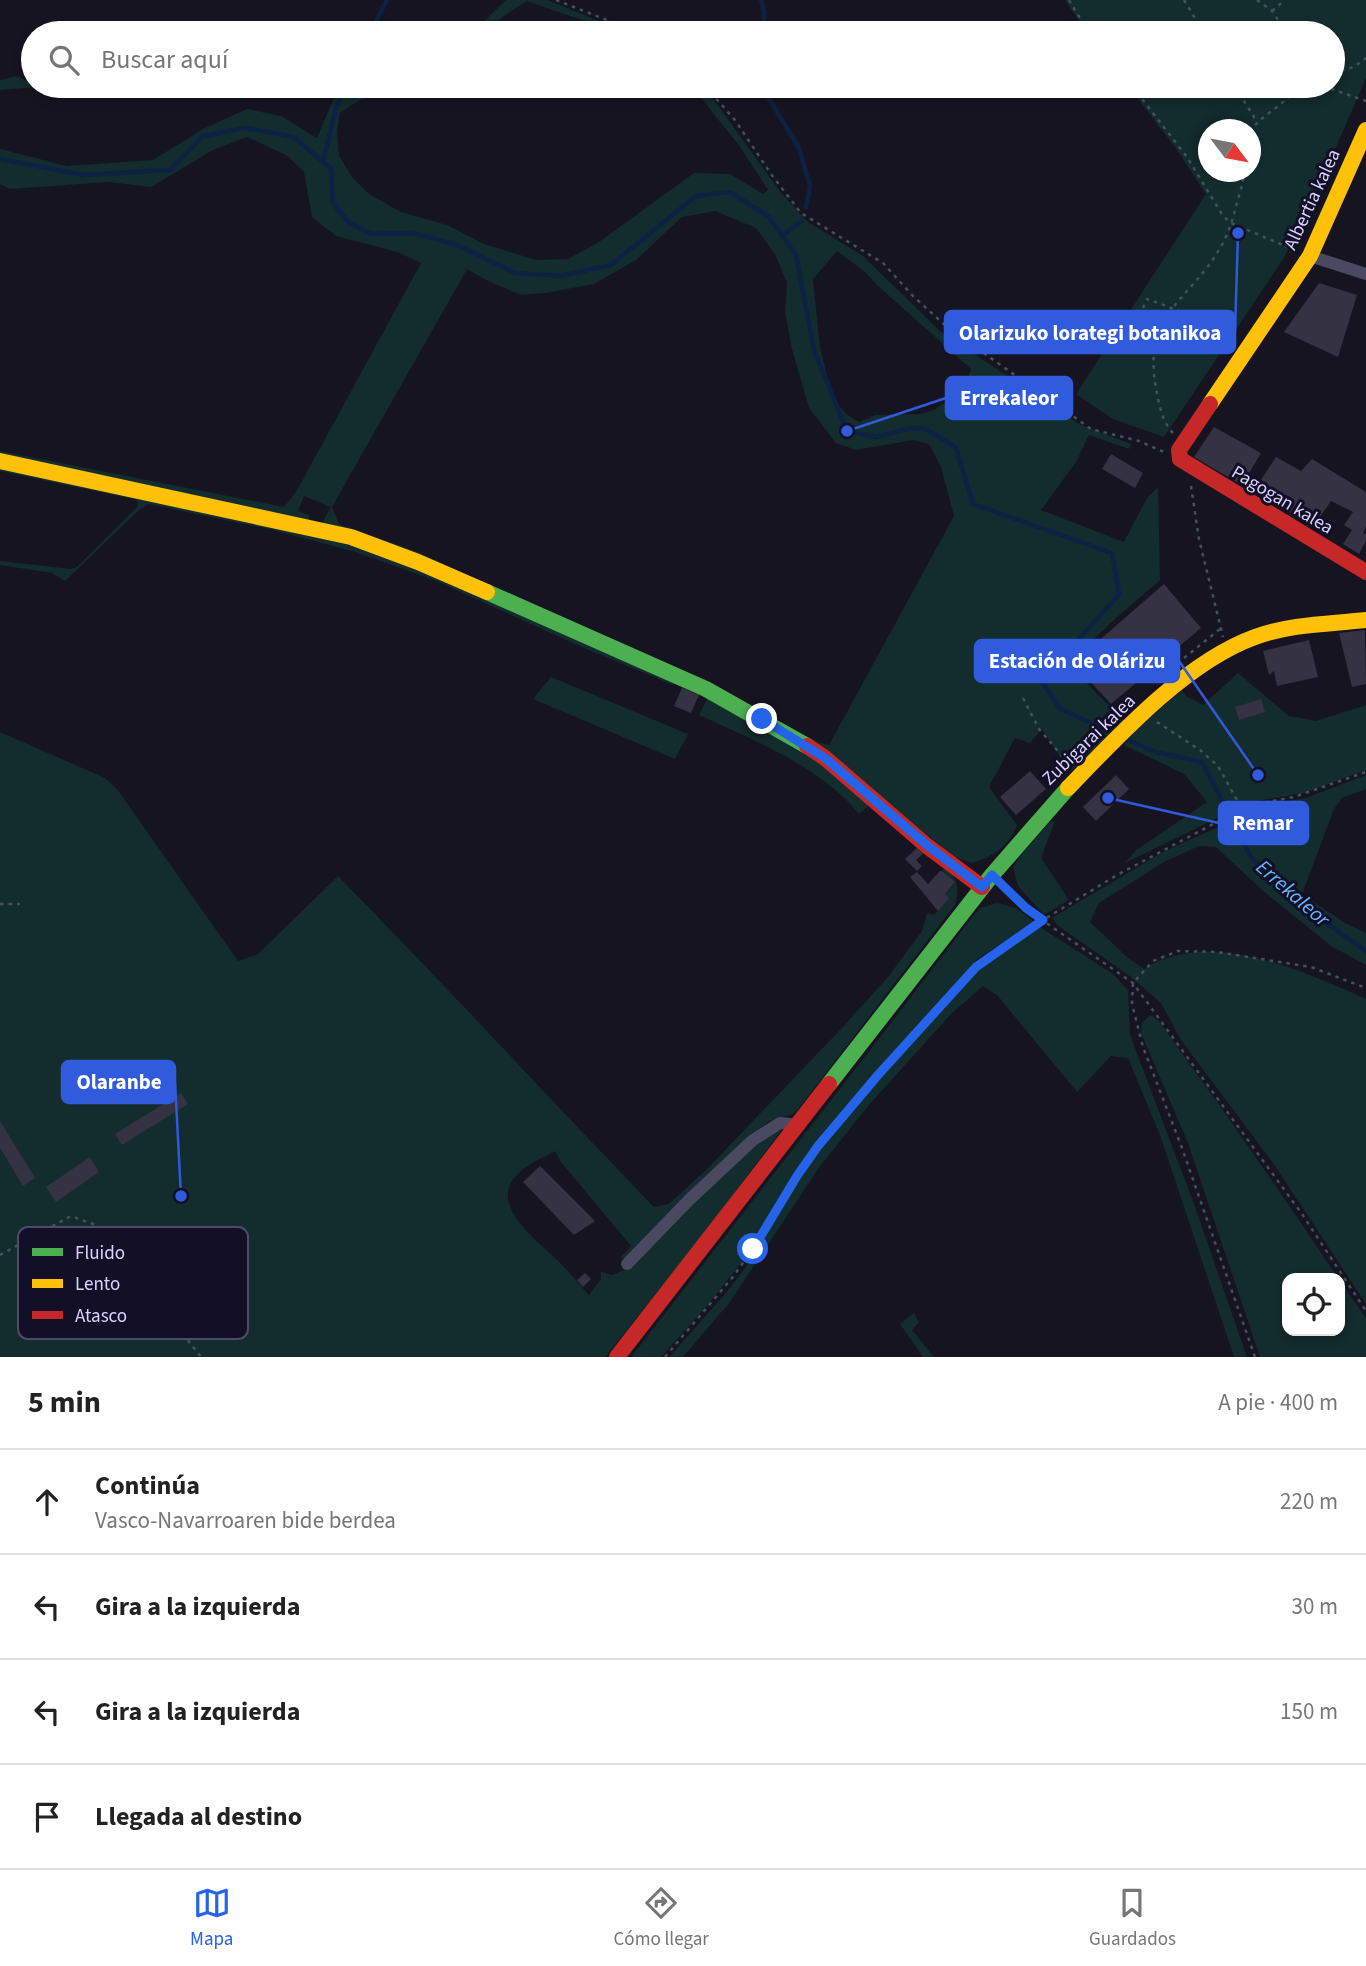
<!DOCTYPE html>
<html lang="es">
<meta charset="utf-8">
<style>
:root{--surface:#fff;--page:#f2f2f2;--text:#222;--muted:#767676;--line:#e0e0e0;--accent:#2563eb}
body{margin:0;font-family:"Source Sans 3",sans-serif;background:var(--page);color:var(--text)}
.controls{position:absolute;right:21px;bottom:21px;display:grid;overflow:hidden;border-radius:14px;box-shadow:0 4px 10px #0003}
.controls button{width:63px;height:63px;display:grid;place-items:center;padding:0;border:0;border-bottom:2px solid var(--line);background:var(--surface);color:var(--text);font:35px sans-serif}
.compass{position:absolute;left:1198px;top:119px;width:63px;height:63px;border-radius:50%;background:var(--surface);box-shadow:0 4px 10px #0003;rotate:122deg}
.stop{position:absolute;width:21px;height:21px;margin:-16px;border:5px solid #2563eb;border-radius:50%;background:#fff}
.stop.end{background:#2563eb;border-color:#fff;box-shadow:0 2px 7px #0008}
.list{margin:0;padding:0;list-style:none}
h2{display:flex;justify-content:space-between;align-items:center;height:91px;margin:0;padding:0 28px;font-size:30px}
h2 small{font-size:23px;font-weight:400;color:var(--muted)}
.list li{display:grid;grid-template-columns:46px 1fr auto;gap:21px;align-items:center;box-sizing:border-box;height:105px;padding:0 28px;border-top:2px solid var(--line)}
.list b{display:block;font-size:26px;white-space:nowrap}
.list p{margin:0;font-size:23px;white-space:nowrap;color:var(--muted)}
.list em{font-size:23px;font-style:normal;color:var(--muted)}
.icon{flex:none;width:38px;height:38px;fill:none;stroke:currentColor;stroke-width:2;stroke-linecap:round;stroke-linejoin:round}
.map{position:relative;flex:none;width:1366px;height:1357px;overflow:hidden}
.search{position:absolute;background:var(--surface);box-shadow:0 4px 10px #0003;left:21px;right:21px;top:21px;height:77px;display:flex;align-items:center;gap:18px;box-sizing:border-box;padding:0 24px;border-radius:38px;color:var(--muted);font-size:26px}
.sheet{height:511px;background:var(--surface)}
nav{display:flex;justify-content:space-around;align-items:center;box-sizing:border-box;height:98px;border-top:2px solid var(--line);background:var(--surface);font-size:19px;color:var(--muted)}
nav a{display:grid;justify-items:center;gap:4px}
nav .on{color:var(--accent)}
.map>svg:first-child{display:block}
</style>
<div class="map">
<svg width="1366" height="1357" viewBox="0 0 1366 1357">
<rect width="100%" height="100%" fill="#161421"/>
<g fill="#132c2d" fill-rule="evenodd">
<polygon points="506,0 547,0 629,33 619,33 527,1 508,13 483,33 472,33"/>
<path d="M1065 0H1366V78L1295 242H1292L1283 259 1164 437 1113 419 1076 394 1206 194 1175 147 1128 86H1333V33H1087ZM1208 130H1250V172H1208Z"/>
<polygon points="17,76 38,87 0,90 0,80"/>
<path d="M339 86H399L358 101 340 113 337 132 339 155 351 176 369 194 401 212 447 225 484 244 536 260 568 259 599 242 694 173 730 174 763 194 768 190 738 144 691 86H704L781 193 808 222 863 256 941 332 1079 424 1131 444 1129 449 1089 435 1076 462 1041 510 1124 542 1147 498 1158 487 1160 580 1115 619 1068 664 1125 722 1070 772 1042 729 1030 743 1015 738 989 787 1017 825C1008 847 994 856 972 863L955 857 812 744 322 523 331 507 304 496 298 511 309 515V521L0 456V451L284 507 296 492 421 263 397 252 336 236 312 217 304 172 286 155 247 137 213 150 151 187 108 182 10 189 0 184V149L67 166 153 160 203 129 247 109 281 116 317 138ZM715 211 756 228 775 254 787 283 785 312 792 349 809 408 836 443 856 450 914 440 929 444 941 467 954 516 829 745 818 742 756 709 420 553 339 524 332 507 467 269 488 281 521 295 545 293 594 284 636 260 682 217ZM837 251 865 272 877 285 971 369 965 387 936 409 921 414 875 415 859 422 846 414 833 399 820 348 813 279Z"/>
<polygon points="0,466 308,533 382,554 675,681 673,685 577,645 434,580 356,552 273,530 149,504 139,510 65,581 52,573 0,565 0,561 71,569 77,567 138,506 137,500 0,471"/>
<polygon points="1238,673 1289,716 1316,721 1366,705 1366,770 1304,793 1250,802 1125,863 1136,850 1207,802 1184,774 1124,745 1135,731 1182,690 1186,696 1203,705"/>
<polygon points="551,677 688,734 675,759 533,699"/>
<path d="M708 697 802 749 871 804 859 814C820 766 755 741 699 715Z"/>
<path d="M0 732 105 778 117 789 238 961 258 954 338 876C445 985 548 1097 654 1207L669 1204 708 1168 840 1030 888 977 922 931 927 913 934 915 949 898 945 894 955 882 942 871 946 867C958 881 960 888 955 905L799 1108 793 1114 768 1122 746 1139 625 1258H620L631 1246 561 1162 555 1151C540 1159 520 1167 511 1183 495 1211 543 1245 559 1262 570 1273 579 1284 589 1295L601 1279V1272L612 1275 624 1270 748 1147 782 1127 781 1131 688 1254 605 1357H0Z"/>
<path d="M1366 775V789L1342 798 1334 809 1302 894 1345 923 1366 933V965L1331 946 1262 890 1216 847 1199 846 1164 862 1099 903 1090 922 1128 958 1144 969C1207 927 1304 971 1366 999V1304L1273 1163 1181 1040 1161 1003 1131 977 1057 925 1052 918 1163 852 1260 808 1279 802 1306 798Z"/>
<polygon points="1055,821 1041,858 1069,900 1044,915 1018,886 1013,868 1020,856 1050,822"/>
<polygon points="997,903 1016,908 1035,922 977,959 827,1128 802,1163 741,1263 707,1306 661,1357 631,1357 881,1036 972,917 980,908"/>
<polygon points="1040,927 1113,974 1128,990 1130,1035 1194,1204 1247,1357 1234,1357 1160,1135 1128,1058 1111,1056 1077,1092 997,995 983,986 951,1014 868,1106 818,1169 730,1302 683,1357 669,1357 725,1294 751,1260 799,1177 833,1130 960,987 987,962"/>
<path d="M1150 1015 1158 1020C1220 1105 1280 1191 1338 1278H1287V1331H1340V1281L1366 1318V1357H1260L1188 1143 1141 1033 1142 1023Z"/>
<polygon points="914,1313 919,1322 912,1330 934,1357 923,1357 900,1324"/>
</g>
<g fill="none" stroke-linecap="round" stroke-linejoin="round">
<g stroke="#0d2144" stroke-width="4.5">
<polyline points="761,0 764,12 763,33"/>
<polyline points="370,33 387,0"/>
<polyline points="765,86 768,97 799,148 810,186 806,207"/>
<polyline points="0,159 83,175 170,170 203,136 246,128 294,137 331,169 333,203 348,222 371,234 413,233 457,245 515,273 559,276 611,265 696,196 730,192 769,217 796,255 814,350 847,431 876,437 910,428 926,429 956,448 973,504 1112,553 1119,594 1042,681 1060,709 1116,734"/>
<polyline points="323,162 336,108 346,86"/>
<polyline points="782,236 802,221"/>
<polyline points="1124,738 1155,752 1202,762 1251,857 1295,901 1366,951"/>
</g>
</g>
<g fill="#343243">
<polygon points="1319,283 1357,295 1338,357 1284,332"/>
<polygon points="1214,427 1261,453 1242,485 1194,457"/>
<polygon points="1111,454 1143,473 1135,488 1102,469"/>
<polygon points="1276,457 1301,471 1312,459 1366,492 1366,527 1363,533 1366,534 1366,541 1359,554 1343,544 1352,530 1344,525 1353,512 1331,501 1313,527 1255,489"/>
<polygon points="1164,584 1201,628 1111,704 1073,663"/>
<polygon points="1365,630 1366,684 1352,687 1339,633"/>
<polygon points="1309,640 1318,677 1277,686 1274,671 1269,675 1263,651"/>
<polygon points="682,688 699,695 691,713 674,706"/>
<polygon points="1261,699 1265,712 1239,720 1235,707"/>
<polygon points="1030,771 1046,789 1016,815 1000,797"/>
<polygon points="1116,775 1129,789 1096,821 1083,807"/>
<polygon points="917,848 923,854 916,860 922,866 917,871 905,859"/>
<polygon points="940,871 942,871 955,882 945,894 949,898 938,911 910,877 917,872 928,884"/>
<polygon points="181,1093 188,1104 122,1145 115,1134"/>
<polygon points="0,1121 35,1178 23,1186 0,1148"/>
<polygon points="90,1157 99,1172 56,1202 46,1187"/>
<polygon points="540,1166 595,1221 574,1235 523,1182"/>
<polygon points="585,1273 591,1279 583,1287 577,1280"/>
</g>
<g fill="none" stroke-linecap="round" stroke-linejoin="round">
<g stroke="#44505f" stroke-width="2.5" stroke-dasharray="3.5 5" stroke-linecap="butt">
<polyline points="556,0 640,33"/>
<polyline points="1069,0 1089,33"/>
<polyline points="1184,0 1204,33"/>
<polyline points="1257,0 1272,11 1287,33"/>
<polyline points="1272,11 1285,0"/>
<polyline points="1333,73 1354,67 1366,58"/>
<polyline points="705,86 735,120 771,174 801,213 883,263 913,296 947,327 1091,429 1139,441 1164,452"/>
<polyline points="1132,86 1187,157 1223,216 1231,223 1297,251"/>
<polyline points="1235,86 1257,122"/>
<polyline points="1323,86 1366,101"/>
<path d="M1250 132C1262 113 1286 106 1297 86"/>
<polyline points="1143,308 1147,299 1193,316 1195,308"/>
<path d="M1173 433C1162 422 1159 404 1156 388 1142 313 1189 302 1220 248 1232 229 1236 204 1243 182V172"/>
<polyline points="1191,486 1199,539 1223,637"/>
<polyline points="1184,658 1220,629"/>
<polyline points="1023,698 1039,729 1069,764"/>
<polyline points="1157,722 1200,750 1218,766 1243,811"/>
<polyline points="1002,885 1026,909 1133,983 1302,1214 1366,1311"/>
<polyline points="0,904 20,904"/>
<polyline points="0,1255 71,1216 98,1226 201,1357"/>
<polyline points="665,1357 732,1278 753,1249 797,1176 818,1146 878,1075 976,967 1025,931 1117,875 1215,823 1267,802 1294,797 1366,772"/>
<polyline points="1255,1357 1182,1148 1143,1047 1132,1004 1133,983 1153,961 1178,951 1217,952 1311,967 1366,988"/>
</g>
<g stroke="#4a4962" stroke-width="12">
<polyline points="1310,256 1366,274"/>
<polyline points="627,1264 689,1200 753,1140 780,1123 800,1125"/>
</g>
<g stroke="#4caf50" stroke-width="16">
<polyline points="487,592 706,689 807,746"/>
<polyline points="829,1084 992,875 1068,788"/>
</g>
<g stroke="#ffc107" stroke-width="16">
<polyline points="1210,404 1310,256 1366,130"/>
<polyline points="0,461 351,537 418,562 487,592"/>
<path d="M1068 788C1119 735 1186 662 1255 637 1290 624 1329 624 1366 620"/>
</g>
<g stroke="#c62828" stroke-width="16">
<polyline points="1210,404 1179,450 1180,459 1366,572"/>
<polyline points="807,746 825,758 927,846 982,887"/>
<polyline points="617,1357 829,1084"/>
</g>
</g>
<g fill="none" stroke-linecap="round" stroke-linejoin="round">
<polyline stroke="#2563eb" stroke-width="9" points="753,1249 797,1176 818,1146 878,1075 976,967 1043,920 1026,908 992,875 982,887 928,846 825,758 762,719"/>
</g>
<g text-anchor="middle" stroke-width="6" stroke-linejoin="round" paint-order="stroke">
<g font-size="19" fill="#d9d4ff" stroke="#130f26">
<text transform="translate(1311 199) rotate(-65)" y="7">Albertia kalea</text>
<text transform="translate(1283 499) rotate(31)" y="7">Pagogan kalea</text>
<text transform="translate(1088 739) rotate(-44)" y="7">Zubigarai kalea</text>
</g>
<g font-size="21" font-style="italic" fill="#62b6ff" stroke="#130f26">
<text transform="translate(1293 893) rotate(41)" y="7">Errekaleor</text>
</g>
</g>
<rect x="18" y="1227" width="230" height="112" rx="10" fill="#130f26" stroke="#4e4a67" stroke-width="2"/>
<rect x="32" y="1248" width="31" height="8" fill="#4caf50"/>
<rect x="32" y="1279" width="31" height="9" fill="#ffc107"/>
<rect x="32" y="1311" width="31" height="8" fill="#c62828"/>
<g font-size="19" fill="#d9d4ff">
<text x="75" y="1259">Fluido</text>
<text x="75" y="1290">Lento</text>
<text x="75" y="1322">Atasco</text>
</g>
<path fill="none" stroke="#305bdc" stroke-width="2.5" d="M1238 233L1235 332M847 431L946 398M1258 775L1179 661M1108 798L1219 823M181 1196L175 1082"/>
<g fill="#305bdc" stroke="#130f26" stroke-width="2.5">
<circle cx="1238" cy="233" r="7"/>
<circle cx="847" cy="431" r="7"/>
<circle cx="1258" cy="775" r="7"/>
<circle cx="1108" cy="798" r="7"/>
<circle cx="181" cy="1196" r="7"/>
</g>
<g fill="#305bdc" stroke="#305bdc" stroke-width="2.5">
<rect x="945" y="311" width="290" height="42" rx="7"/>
<rect x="946" y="377" width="126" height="42" rx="7"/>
<rect x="975" y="640" width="204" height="42" rx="7"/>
<rect x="1219" y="802" width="89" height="42" rx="7"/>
<rect x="62" y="1061" width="113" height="42" rx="7"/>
</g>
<g font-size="21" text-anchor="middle" font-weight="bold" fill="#fff">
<text x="1090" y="340">Olarizuko lorategi botanikoa</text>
<text x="1009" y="405">Errekaleor</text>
<text x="1077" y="668">Estación de Olárizu</text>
<text x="1263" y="830">Remar</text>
<text x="119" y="1089">Olaranbe</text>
</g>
</svg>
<div class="controls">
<button><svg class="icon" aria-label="locate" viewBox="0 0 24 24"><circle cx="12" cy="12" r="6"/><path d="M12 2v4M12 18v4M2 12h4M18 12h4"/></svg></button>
</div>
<svg class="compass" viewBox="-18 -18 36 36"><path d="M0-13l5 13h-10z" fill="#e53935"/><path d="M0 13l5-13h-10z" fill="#767676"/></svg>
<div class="stop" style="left:753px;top:1249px"></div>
<div class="stop end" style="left:762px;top:719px"></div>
<div class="search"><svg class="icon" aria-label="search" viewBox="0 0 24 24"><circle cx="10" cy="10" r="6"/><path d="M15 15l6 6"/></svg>Buscar aquí</div>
</div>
<section class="sheet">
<h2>5 min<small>A pie · 400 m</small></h2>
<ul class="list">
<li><svg class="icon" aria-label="ahead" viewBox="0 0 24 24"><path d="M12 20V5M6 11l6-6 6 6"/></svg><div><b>Continúa</b><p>Vasco-Navarroaren bide berdea</p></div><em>220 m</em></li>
<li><svg class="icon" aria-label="left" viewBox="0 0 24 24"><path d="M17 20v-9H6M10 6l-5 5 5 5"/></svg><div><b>Gira a la izquierda</b></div><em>30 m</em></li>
<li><svg class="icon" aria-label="left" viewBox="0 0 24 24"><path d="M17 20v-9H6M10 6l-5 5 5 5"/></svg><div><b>Gira a la izquierda</b></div><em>150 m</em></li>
<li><svg class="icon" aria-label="arrive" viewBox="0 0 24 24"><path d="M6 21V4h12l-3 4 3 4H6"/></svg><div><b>Llegada al destino</b></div></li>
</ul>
</section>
<nav>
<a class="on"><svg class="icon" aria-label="map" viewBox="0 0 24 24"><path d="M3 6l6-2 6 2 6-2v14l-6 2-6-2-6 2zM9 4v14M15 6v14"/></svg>Mapa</a>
<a><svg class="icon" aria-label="directions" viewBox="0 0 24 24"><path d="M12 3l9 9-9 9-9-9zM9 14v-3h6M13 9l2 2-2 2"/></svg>Cómo llegar</a>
<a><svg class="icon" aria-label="saved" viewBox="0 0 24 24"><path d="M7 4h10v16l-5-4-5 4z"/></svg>Guardados</a>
</nav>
